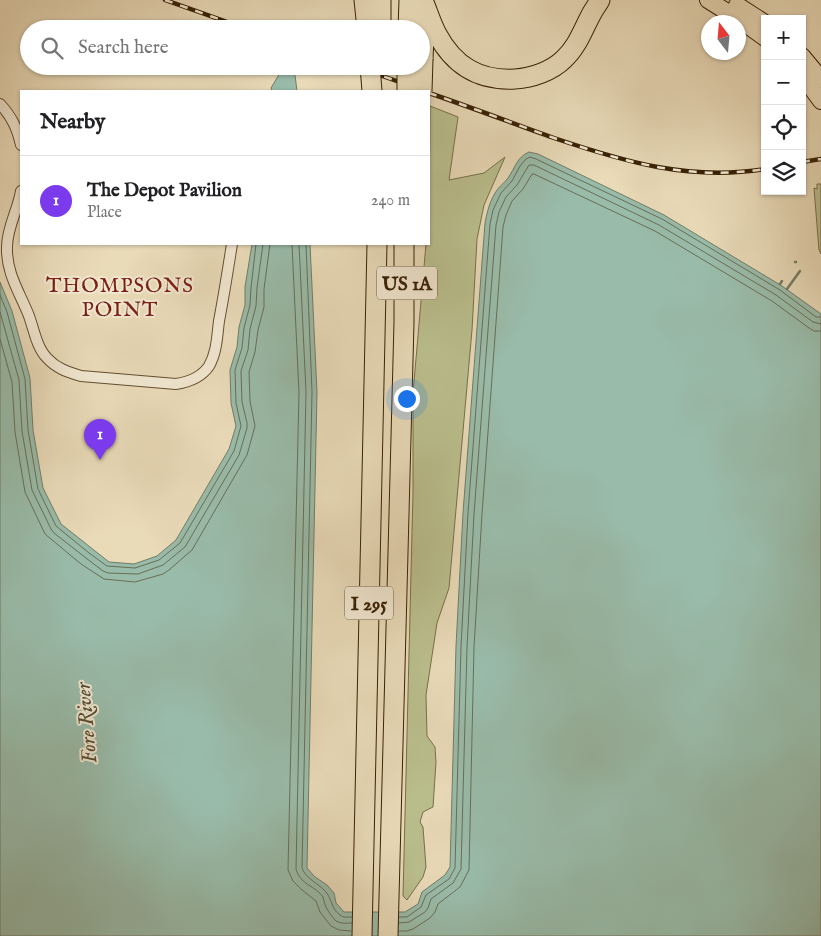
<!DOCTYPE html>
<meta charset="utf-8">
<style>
:root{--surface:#fff;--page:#f2f2f2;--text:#202124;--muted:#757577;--line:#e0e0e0;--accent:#7c3aed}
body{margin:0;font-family:"IM FELL English",serif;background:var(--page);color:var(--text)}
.controls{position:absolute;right:15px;top:15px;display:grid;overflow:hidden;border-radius:0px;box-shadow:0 1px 4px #0004}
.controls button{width:45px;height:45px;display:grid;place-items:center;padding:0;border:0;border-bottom:1px solid var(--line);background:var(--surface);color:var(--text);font:25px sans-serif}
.compass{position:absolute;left:701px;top:15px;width:45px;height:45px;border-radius:50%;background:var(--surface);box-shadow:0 1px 4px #0004;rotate:344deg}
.you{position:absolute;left:406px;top:398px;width:18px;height:18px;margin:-12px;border:4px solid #fff;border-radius:50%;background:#1a73e8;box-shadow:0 0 0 8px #1a73e833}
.badge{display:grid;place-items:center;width:32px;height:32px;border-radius:50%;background:var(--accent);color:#fff;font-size:16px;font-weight:700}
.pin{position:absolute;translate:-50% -41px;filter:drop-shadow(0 1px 2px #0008)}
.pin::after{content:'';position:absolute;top:26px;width:18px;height:15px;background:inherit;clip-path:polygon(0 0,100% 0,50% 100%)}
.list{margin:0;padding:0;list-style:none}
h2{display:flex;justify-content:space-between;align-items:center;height:65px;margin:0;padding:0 20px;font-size:21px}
h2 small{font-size:16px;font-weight:400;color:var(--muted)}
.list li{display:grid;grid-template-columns:32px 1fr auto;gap:15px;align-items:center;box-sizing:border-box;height:90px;padding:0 20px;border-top:1px solid var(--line)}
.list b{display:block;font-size:19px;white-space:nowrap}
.list p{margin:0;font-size:16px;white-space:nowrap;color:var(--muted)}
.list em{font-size:16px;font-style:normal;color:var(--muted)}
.icon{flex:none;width:28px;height:28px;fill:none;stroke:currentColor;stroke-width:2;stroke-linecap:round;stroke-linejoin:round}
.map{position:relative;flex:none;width:821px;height:936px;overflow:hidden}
.search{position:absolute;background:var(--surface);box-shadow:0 1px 4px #0004;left:20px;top:20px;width:410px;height:55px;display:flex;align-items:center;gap:12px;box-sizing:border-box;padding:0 18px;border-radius:28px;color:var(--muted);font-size:19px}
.panel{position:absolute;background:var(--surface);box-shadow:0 1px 4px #0004;left:20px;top:90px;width:410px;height:155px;border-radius:0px}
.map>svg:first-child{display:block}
</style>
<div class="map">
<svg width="821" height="936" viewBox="0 0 821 936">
<rect width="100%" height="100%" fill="#e9dab8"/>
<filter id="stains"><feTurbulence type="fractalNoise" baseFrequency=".004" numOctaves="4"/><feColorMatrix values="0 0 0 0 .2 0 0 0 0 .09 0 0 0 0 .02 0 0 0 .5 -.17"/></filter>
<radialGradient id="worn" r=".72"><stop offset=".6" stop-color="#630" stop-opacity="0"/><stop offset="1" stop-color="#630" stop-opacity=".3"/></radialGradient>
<g fill="#babe8d" stroke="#786f48">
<polygon points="430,106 458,117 449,180 484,173 505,157 484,205 477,239 472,330 449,588 437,623 426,695 427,736 435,747 436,762 433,807 423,812 420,822 423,827 426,867 423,877 407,900 403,896 413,493 413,393 426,244 429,244"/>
<polygon points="817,184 821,184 821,254 819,250 814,188 817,189"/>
</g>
<g fill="#99bba9" stroke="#727d67">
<polygon points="281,71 293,72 295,75 297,91 272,91 271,88"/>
<path d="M529 152 538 154 664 215 782 286 821 314V936H0V282L12 311 30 378 33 430 43 488 61 524 109 562 134 564 157 556 176 540 229 449 236 426 231 403 230 370 237 347 239 327 245 305V287L252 244H310L317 392 307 868 315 877 327 885 334 893 336 903 344 912H405L418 904 422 892 445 875 450 867 456 646 463 513 485 223C487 212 490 200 497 190 500 186 504 183 508 178 515 168 517 157 529 152Z"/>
</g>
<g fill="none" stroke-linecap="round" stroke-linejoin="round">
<g stroke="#686e56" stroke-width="1">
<polyline points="292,244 299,393 288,870 293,881 302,890 316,901 320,912 331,926 339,930 351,931"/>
<path d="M299 244 306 392 296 869C300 885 316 886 323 897 324 900 324 902 325 905 327 910 332 917 336 921 341 924 346 923 352 923"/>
<path d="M306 244 312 392 302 868C306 879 318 883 325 891 332 898 331 909 340 915 343 918 348 917 352 917"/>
<polyline points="0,295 7,312 25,379 28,430 38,489 56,526 89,553 107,566 135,568 159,560 180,543 234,451 241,426 236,403 235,370 242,348 244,328 250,305 251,288 256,244"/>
<polyline points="0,312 19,380 22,431 32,490 51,529 54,533 86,558 103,571 108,573 138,574 163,565 185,547 239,455 247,428 247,423 242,402 241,371 248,350 250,329 256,306 257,288 263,244"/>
<polyline points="0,339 12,382 15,432 25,492 45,534 81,564 104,579 135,582 163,574 169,570 192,550 247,455 255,426 250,401 249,372 255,352 258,330 264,307 264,289 270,244"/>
<polyline points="399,917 407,917 421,907 426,895 449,879 455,868 461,647 468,513 490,224 493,210 501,193 512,181 520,166 526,159 530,157 536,159 662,219 780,290 816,317 821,317"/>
<polyline points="399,923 409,922 425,912 428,908 431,899 453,883 461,869 467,647 474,514 496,225 499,212 506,197 517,185 529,165 534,165 659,225 776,295 813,322 821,324"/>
<polyline points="399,931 407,931 413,929 430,918 435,912 438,904 460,887 469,870 474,647 482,514 503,227 506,215 512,201 523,189 532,174 534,174 655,231 772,301 809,328 814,331 821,331"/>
</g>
<g stroke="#727d67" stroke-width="2.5">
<polyline points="795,262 796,262"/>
<polyline points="780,284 782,281"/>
<polyline points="787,289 800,271"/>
</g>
<g stroke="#644e30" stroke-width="12">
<g id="minor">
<path d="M0 104C12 117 17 128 21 145"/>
<path d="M21 191C18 210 7 227 7 247 6 273 20 293 29 316 34 330 37 348 47 358 57 369 68 372 81 376L176 384C189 382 201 378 209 366 217 352 217 336 219 321 224 295 228 269 232 244"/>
</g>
</g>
<g stroke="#372003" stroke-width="18">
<g id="primary">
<polyline points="708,0 740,20 765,38"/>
<polyline points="737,5 765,23"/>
<polyline points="802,56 821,79"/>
<polyline points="802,75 821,101"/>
</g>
</g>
<g stroke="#372003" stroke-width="21">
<g id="motorway">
<polyline points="364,0 367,29"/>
<path d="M425 5C429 15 432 25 437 34 454 66 479 81 515 79 532 78 552 71 564 59 578 46 583 29 592 13 594 9 598 4 600 0"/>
<polyline points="381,29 381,0"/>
<polyline points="408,29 409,0"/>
<polyline points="423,59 425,13"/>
<polyline points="362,936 377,244"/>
<polyline points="388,936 404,322 404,244"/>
</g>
</g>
<use href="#minor" stroke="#f1e7d1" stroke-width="10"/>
<use href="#primary" stroke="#e9dab8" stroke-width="16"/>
<use href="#motorway" stroke="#e9dab8" stroke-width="19"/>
<g stroke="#372003" stroke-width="4.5">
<g id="rail">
<polyline points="165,0 247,29"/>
<polyline points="354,66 425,91"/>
<path d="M429 93C470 107 512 123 554 138 625 162 689 181 765 169"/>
<polyline points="802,162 821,159"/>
</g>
</g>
<use href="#rail" stroke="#f1e7d1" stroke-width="2.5" stroke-dasharray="8" stroke-linecap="butt"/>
<g stroke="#372003" stroke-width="21" stroke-linecap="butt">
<g id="motorway-bridge">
<polyline points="370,66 372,91"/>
<polyline points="407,91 407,66"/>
<polyline points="422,91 423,59"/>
</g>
</g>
<use href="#motorway-bridge" stroke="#e9dab8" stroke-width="19"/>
</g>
<g text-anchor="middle" stroke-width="4" stroke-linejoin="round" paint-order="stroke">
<g fill="#f1e7d1" stroke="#6f5c41" stroke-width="1">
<rect x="377" y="266.5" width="60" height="33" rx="4"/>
<rect x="345" y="586.5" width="48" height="33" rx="4"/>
</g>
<g font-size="19" font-weight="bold" fill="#372003">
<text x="407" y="290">US 1A</text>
<text x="369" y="610">I 295</text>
</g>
<g font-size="21" letter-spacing="1" fill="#7a1f14" stroke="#f1e7d1">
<text x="120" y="292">THOMPSONS<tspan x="120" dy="24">POINT</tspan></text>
</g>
<g font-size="21" font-style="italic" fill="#544e35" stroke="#f1e7d1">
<text transform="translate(86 723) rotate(-95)" y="7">Fore River</text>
</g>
</g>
<rect width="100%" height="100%" filter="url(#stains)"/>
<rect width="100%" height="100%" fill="url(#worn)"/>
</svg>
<div class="controls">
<button>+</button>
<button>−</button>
<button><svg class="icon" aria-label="locate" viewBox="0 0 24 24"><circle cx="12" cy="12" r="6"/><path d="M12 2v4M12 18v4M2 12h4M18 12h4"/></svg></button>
<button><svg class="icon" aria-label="layers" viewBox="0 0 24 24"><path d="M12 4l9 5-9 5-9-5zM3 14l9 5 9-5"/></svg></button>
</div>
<svg class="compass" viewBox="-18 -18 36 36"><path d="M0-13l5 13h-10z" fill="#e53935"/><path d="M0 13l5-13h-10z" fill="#757577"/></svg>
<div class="you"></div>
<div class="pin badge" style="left:100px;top:460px">1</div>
<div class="search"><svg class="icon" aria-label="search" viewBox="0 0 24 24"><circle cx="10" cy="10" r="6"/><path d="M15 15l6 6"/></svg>Search here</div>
<section class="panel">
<h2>Nearby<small></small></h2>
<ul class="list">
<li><span class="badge">1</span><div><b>The Depot Pavilion</b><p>Place</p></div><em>240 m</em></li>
</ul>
</section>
</div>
